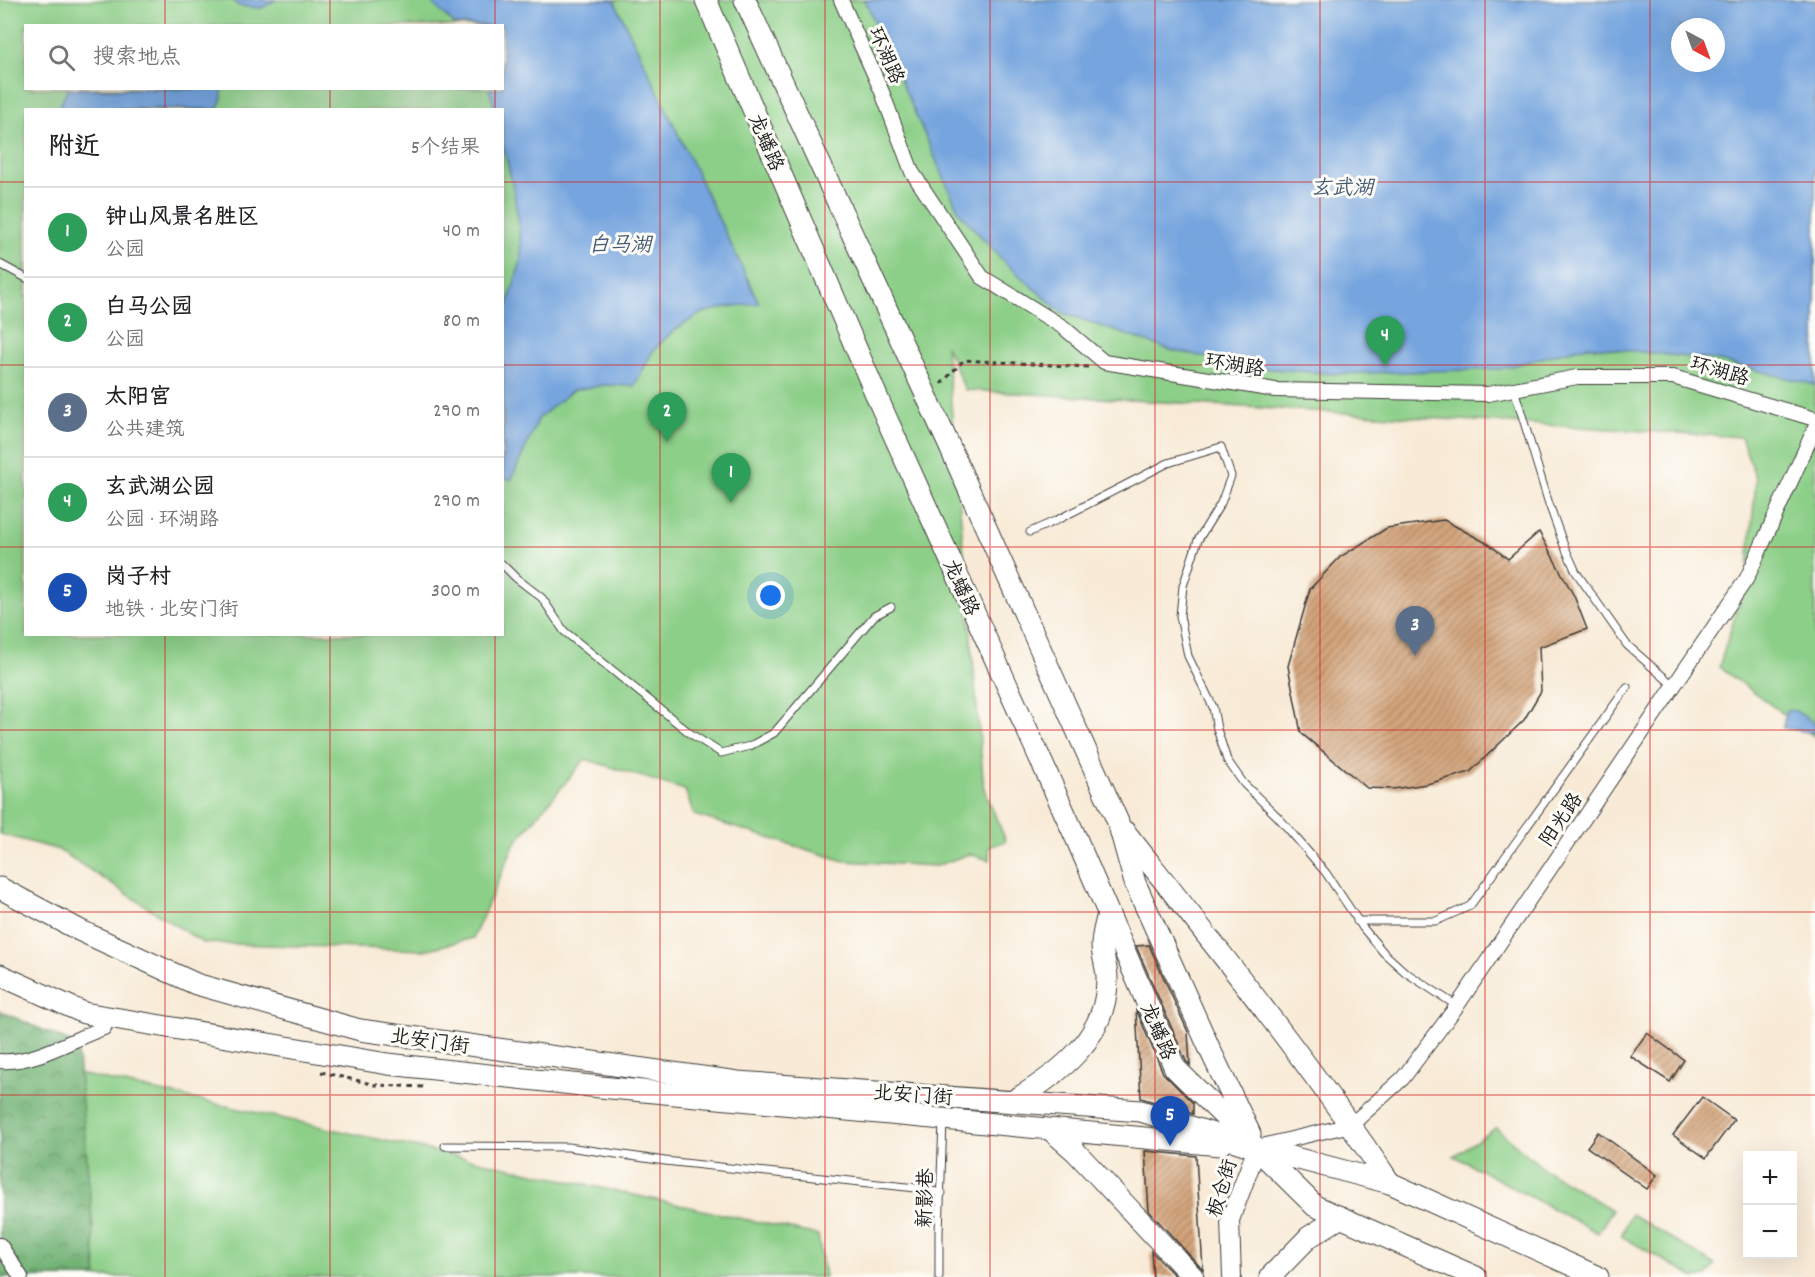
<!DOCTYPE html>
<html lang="zh">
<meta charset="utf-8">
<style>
:root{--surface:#fff;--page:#f2f2f2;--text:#202124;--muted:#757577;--line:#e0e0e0;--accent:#d93025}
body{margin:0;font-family:Dekko,"LXGW WenKai TC",sans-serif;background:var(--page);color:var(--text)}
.controls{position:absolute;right:18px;bottom:18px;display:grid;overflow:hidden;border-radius:0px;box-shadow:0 6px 24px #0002}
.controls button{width:54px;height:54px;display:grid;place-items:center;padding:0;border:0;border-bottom:2px solid var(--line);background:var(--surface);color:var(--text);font:30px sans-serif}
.compass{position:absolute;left:1671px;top:18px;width:54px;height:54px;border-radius:50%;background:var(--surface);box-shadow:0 6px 24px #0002;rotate:139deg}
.you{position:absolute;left:771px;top:596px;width:21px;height:21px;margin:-15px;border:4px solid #fff;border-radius:50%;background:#1a73e8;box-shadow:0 0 0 9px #1a73e833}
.badge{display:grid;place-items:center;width:39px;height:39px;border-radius:50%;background:var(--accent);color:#fff;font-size:20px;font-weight:700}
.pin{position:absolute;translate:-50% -50px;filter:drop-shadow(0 2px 3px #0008)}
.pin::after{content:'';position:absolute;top:32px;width:21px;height:18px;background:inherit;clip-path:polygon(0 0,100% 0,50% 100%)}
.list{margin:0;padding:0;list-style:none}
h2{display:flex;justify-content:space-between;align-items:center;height:78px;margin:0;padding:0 24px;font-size:26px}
h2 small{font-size:20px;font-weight:400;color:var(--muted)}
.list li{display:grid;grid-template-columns:39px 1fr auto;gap:18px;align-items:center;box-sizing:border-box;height:90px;padding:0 24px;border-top:2px solid var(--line)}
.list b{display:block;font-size:22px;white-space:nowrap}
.list p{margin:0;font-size:20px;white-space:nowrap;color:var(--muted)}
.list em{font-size:20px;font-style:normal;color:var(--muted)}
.icon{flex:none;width:33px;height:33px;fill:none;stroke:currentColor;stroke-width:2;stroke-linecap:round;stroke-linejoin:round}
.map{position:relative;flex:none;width:1815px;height:1277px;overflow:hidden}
.search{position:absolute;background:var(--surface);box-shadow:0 6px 24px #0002;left:24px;top:24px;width:480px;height:66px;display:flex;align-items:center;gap:15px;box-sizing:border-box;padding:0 21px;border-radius:0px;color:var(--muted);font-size:22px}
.panel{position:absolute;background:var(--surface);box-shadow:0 6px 24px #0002;left:24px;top:108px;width:480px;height:528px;border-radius:0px}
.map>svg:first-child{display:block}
</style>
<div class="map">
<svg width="1815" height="1277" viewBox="0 0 1815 1277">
<defs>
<pattern id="forest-crowns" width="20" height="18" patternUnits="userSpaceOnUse" patternTransform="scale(1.5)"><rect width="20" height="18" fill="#71b274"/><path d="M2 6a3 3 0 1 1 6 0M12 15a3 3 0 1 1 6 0" fill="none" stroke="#5c905e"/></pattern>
<pattern id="building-hatch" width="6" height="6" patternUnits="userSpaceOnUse" patternTransform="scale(1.5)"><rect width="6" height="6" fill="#d3a47c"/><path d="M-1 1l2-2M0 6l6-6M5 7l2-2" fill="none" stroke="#aa8565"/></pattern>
</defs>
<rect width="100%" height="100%" fill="#fdfcf7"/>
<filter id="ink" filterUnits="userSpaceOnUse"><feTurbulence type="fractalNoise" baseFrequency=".0167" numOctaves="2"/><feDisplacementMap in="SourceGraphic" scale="12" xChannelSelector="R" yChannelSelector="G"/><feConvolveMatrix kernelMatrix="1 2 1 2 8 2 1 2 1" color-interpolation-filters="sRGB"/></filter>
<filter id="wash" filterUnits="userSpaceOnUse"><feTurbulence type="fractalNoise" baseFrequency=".008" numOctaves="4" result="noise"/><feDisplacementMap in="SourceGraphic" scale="24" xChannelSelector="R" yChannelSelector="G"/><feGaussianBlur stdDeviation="1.35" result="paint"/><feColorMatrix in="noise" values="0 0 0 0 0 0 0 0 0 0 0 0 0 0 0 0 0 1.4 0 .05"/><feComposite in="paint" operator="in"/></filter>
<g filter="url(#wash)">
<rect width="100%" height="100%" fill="#f8ead6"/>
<g fill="#8ccf88" stroke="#547652" stroke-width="1.5" fill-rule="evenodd">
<path d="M0 0H1815V737L1719 667 1747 578 1756 479 1741 437 965 390 946 345 984 789 1006 841 989 847 990 860 969 854 936 866 844 861 694 815 685 790 585 759 515 843 473 938 425 950 203 943 59 850 0 834ZM26 26H502V88H26ZM1680 27H1716V63H1680ZM26 110H502V634H26Z"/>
<polygon points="0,1045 79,1074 818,1235 825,1277 0,1277"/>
<polygon points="1496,1128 1544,1169 1612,1210 1598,1233 1454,1156"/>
<polygon points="1631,1214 1715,1265 1706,1277 1693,1277 1621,1236"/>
</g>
<polygon fill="url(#forest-crowns)" stroke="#466748" stroke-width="1.5" points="0,1011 77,1045 97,1277 0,1277"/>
<g fill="#75a4de" stroke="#48607d" stroke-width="1.5" fill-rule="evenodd">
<polygon points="233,0 276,0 262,8 239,6"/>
<polygon points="429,0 614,0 759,303 728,307 702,313 674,330 653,351 634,386 606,385 573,390 539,418 511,480 503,478 503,320 521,261 519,227 513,188 503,143 502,110 495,109 489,89 502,88 502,26 455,25"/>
<path d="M865 0H1815V385L1715 360 1587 346 1500 369 1337 374 1259 368 1170 350 1061 312 1003 261 959 212ZM1680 27H1716V63H1680Z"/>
<polygon points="68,89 222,89 222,99 217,109 58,109"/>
<polygon points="1786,710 1796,711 1815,724 1815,733 1783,728"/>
</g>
<g id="blocks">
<g fill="url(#building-hatch)">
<polygon points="1444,520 1490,545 1508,559 1539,532 1574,596 1587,629 1539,647 1541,691 1524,720 1470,772 1427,784 1393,789 1367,788 1301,733 1288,666 1310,589 1340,557 1387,528"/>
<polygon points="1149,945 1188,1032 1190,1065 1186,1061 1136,946"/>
<polygon points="1136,1009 1163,1073 1193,1103 1193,1114 1141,1098"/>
<polygon points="1647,1033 1684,1060 1670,1082 1630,1056"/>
<polygon points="1702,1097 1734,1120 1706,1158 1673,1135"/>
<polygon points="1598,1132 1657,1175 1647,1189 1587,1147"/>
<polygon points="1145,1151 1196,1156 1203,1270 1149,1211"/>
<polygon points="1151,1251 1176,1277 1153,1277"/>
</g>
</g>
</g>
<g filter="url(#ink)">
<use href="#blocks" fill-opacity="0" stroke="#3d3b38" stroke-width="1.5"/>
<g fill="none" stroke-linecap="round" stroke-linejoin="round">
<g stroke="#3d3b38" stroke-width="9">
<g id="service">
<polyline points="0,264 26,278"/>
<polyline points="1514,389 1549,504 1563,543 1576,572 1627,645 1674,686"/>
<polyline points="1030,532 1057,520 1168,463 1221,447 1231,476 1221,503 1198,540 1183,586 1180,616 1188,656 1213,707 1217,729 1227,760 1244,784 1278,817 1303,846 1326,873 1363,928 1384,953 1405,972 1457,1006"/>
<polyline points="502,564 516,578 542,598 564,631 691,734 721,753 750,746 774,733 874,616 891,607"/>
<polyline points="1357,921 1436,921 1470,906 1627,687"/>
<polyline points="445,1146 568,1147 665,1161 916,1188 942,1193"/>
<polyline points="939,1277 939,1233 943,1121"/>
</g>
</g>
<g stroke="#3d3b38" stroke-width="16">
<g id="minor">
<polyline points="841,0 882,92 912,172 982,277 1063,327 1104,362 1275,390 1488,394 1577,377 1673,377 1815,419"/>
<path d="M0 1061C34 1064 72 1039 104 1028"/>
<polyline points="1262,1146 1351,1125 1403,1078 1457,1006 1747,578 1815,428"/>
<polyline points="0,1245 21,1277"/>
</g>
</g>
<g stroke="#3d3b38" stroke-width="20">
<polyline id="secondary" points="1232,1277 1230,1220 1257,1148"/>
</g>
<g stroke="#3d3b38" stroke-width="23">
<g id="primary">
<polyline points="706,0 884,413 1076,838 1175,1068 1315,1206 1476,1277"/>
<polyline points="745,0 948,443 1118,822 1135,883 1212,1054 1250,1134"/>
<path d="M1125 832C1216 947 1308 1061 1390 1183"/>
<polyline points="0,888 81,931 196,984 360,1030 738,1082 1141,1111 1257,1148 1390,1183 1598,1277"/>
<polyline points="0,975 84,1013 388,1064 600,1087 1220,1145"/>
<path d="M1013 1101C1059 1074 1108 1038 1107 978 1107 967 1102 956 1102 945 1102 935 1106 923 1108 913"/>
<polyline points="1051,1130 1075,1151 1193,1277"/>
<polyline points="1270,1277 1309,1237 1341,1217"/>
</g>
</g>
<g stroke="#3d3b38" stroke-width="3" stroke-dasharray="4.5 4.5" stroke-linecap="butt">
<polyline points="941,384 964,360 1089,367"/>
<polyline points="321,1072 376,1085 424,1087"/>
</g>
<use href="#service" stroke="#fff" stroke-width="7"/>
<use href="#minor" stroke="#fff" stroke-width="14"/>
<use href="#secondary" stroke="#fff" stroke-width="18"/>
<use href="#primary" stroke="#fff" stroke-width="21"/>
</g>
</g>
<path fill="none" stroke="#d62828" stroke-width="1.5" stroke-opacity="0.55" d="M165 0V26M330 0V26M495 0V26M660 0V1277M825 0V1277M990 0V1277M1155 0V1277M1320 0V1277M1485 0V1277M1650 0V1277M165 88V110M330 88V110M495 88V110M0 182H26M502 182H1815M0 365H26M502 365H1815M0 547H26M502 547H1815M165 634V1277M330 634V1277M495 634V1277M0 730H1815M0 912H1815M0 1095H1815"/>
<g text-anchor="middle" stroke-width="6" stroke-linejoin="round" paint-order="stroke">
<g font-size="20" fill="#1c1c1c" stroke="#fdfcf7">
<text transform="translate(887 55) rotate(66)" y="7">环湖路</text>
<text transform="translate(767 142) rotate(67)" y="7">龙蟠路</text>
<text transform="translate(1235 364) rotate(9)" y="7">环湖路</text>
<text transform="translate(1720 370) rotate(16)" y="7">环湖路</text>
<text transform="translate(962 587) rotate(66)" y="7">龙蟠路</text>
<text transform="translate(1560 819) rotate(-56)" y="7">阳光路</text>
<text transform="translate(1159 1031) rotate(67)" y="7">龙蟠路</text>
<text transform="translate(430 1040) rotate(8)" y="7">北安门街</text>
<text transform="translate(913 1094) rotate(4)" y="7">北安门街</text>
<text transform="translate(1221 1188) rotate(-73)" y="7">板仓街</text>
<text transform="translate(924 1198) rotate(-88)" y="7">新影巷</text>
</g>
<g font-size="21" font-style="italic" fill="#445973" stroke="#fdfcf7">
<text x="1342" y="194">玄武湖</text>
<text x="620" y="251">白马湖</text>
</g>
</g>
</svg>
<div class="controls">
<button>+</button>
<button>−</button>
</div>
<svg class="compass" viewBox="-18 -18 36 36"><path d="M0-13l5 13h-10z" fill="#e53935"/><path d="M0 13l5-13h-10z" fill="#757577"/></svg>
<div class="you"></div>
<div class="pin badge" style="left:731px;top:503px;background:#2e9e5b">1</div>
<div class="pin badge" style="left:667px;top:442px;background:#2e9e5b">2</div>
<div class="pin badge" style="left:1415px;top:656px;background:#5c6f8a">3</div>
<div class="pin badge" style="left:1385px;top:366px;background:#2e9e5b">4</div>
<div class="pin badge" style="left:1170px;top:1146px;background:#1a4fb4">5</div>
<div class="search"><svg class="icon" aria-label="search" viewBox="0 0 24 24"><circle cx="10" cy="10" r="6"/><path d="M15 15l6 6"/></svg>搜索地点</div>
<section class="panel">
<h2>附近<small>5个结果</small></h2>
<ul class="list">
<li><span class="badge" style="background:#2e9e5b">1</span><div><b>钟山风景名胜区</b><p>公园</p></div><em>40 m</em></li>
<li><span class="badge" style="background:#2e9e5b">2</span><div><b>白马公园</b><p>公园</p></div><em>80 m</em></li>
<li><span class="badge" style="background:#5c6f8a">3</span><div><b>太阳宫</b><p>公共建筑</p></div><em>290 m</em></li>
<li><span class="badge" style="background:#2e9e5b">4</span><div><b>玄武湖公园</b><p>公园 · 环湖路</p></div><em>290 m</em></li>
<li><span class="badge" style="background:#1a4fb4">5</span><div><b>岗子村</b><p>地铁 · 北安门街</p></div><em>300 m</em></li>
</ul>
</section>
</div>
